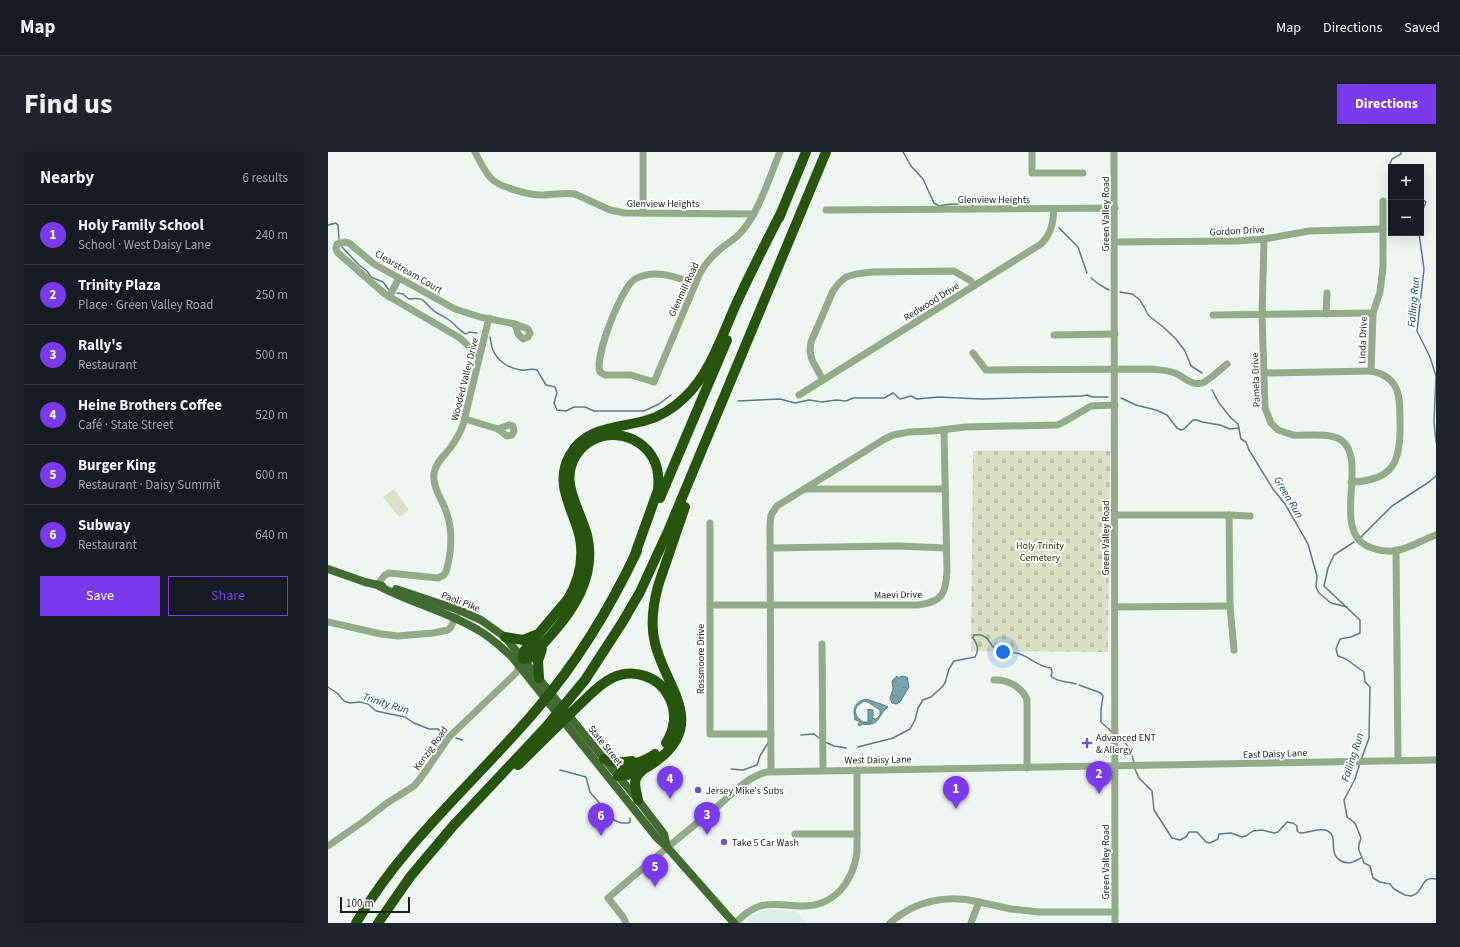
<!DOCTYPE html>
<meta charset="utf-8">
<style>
:root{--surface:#171b24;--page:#20242c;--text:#f1f3f6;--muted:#9ea1a6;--line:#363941;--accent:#7c3aed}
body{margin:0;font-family:"Source Sans 3",sans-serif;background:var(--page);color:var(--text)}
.controls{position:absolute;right:12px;top:12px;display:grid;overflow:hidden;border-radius:0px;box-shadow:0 4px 16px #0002}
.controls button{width:36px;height:36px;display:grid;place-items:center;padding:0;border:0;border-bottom:1px solid var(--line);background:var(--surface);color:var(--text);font:20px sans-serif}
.scale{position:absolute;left:12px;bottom:10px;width:70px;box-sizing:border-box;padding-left:4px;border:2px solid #1a1d1b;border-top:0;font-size:11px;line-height:14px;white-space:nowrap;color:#1a1d1b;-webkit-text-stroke:3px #fff;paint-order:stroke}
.you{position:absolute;left:675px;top:500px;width:14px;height:14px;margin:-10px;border:3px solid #fff;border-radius:50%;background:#1a73e8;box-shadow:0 0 0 6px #1a73e833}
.badge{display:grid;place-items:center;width:26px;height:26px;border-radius:50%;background:var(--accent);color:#fff;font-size:13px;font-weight:700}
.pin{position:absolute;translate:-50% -33px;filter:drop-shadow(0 1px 2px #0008)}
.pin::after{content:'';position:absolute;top:21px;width:14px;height:12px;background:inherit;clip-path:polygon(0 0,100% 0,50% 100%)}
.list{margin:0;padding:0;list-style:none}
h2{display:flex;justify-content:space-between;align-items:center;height:52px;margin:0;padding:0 16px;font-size:17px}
h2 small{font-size:13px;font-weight:400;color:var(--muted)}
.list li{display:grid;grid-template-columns:26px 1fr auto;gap:12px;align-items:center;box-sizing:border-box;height:60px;padding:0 16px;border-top:1px solid var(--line)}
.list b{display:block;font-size:15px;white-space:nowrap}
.list p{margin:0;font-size:13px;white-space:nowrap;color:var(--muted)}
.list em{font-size:13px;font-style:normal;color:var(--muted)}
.actions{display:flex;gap:8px;padding:12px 16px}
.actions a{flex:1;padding:9px 0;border:1px solid var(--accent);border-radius:0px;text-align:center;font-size:14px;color:var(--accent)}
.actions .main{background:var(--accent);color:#fff}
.map{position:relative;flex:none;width:1108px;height:771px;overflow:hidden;border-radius:0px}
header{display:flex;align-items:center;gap:24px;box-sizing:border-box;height:56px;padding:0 20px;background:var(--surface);border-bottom:1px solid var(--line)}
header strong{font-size:19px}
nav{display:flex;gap:22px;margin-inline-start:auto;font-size:14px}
.intro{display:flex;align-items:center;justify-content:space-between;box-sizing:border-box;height:96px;padding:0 24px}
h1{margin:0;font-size:28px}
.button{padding:10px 18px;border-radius:0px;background:var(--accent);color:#fff;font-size:14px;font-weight:700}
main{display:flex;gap:24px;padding:0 24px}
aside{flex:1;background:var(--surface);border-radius:0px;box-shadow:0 4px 16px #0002}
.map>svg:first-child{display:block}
</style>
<header>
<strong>Map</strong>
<nav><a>Map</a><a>Directions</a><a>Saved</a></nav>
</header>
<div class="intro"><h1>Find us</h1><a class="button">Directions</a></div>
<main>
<aside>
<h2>Nearby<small>6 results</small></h2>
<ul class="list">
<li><span class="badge">1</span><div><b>Holy Family School</b><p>School · West Daisy Lane</p></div><em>240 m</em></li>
<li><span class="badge">2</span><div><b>Trinity Plaza</b><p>Place · Green Valley Road</p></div><em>250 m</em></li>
<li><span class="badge">3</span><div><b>Rally's</b><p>Restaurant</p></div><em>500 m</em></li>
<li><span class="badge">4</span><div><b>Heine Brothers Coffee</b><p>Café · State Street</p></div><em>520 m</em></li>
<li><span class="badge">5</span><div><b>Burger King</b><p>Restaurant · Daisy Summit</p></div><em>600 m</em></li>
<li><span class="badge">6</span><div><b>Subway</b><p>Restaurant</p></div><em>640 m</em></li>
</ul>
<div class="actions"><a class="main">Save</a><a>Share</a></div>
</aside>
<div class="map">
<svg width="1108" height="771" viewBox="0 0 1108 771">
<defs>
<pattern id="cemetery-stones" width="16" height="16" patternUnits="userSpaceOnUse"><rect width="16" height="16" fill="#dddfc4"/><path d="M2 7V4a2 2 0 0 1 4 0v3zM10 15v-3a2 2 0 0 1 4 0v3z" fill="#bdbfa8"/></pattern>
<pattern id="water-ripples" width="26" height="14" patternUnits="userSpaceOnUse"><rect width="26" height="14" fill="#78a3ad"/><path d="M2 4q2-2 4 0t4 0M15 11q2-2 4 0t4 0" fill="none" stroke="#62848c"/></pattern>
</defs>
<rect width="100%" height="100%" fill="#eff6f2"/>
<polygon fill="#deede5" points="442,757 470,760 478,771 418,771 422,765 434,759"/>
<polygon fill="url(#cemetery-stones)" points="645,299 782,299 780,500 643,499"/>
<polygon fill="#dddfc4" points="66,337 81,358 71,365 55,345"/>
<g fill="url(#water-ripples)" stroke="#5c7b81" fill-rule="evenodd">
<polygon points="569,524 570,526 574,524 579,525 581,535 572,550 568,552 564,551 562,546 565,537 564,529"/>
<path d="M538 547 553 552 560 555C549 563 553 575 534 572L531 574 530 572 532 570 526 567 527 566C524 556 528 549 538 547ZM536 549 540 550 552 558V563L548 567 544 566 545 565V558L540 557V569H544L543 570H535L529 565 527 559 529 554Z"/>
</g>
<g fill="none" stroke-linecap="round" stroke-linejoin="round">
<g stroke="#5c7b81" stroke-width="1.5">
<path d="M575 0 583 14 595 27 606 51 611 54C622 51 633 53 644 50L645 54"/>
<polyline points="1063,15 1061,14 1064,7 1073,2 1073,0"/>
<polyline points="1093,46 1098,50 1093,62"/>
<polyline points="0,73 8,71 10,73 11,87"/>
<polyline points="731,76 750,95 759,121"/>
<polyline points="1091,81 1096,117 1089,179 1102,205 1108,224 1106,270 1108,290"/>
<polyline points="14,95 31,113 39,119 43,125 55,130 61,138"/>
<polyline points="763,126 772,133 781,138"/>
<polyline points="792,140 804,142 812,148 821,164 834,174 848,187 857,199 863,214 874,221"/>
<path d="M69 141 75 142 81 147C98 145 94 149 105 158 109 162 116 164 121 168 127 172 131 179 138 182L141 180 149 181"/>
<path d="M162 185C163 189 163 194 165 198 169 209 182 217 193 218 199 219 202 216 209 218L218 233 227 235 229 241 226 251 229 258 238 259 246 255H257L266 259H316L331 252 343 243"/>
<polyline points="884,238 891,251 903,266 910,272 913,287 918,290 921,298 945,337 957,352 980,392 989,424 988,435 991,441 1003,451 1019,455"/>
<polyline points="793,246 808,253 828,258 839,263 849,276 853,278 856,277 865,268 869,268 874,270 892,273 902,277 911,276"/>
<polyline points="410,249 452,247 467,251 481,248 494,250 508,248 518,249 525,246 556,246 565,241 572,247 583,244 589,247 611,245 653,247 754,244 759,243 764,245 780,245"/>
<polyline points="1033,385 1064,354 1101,330 1108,324"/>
<polyline points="1026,390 1006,403 1000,416 996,434 1032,468 1032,481 1023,485 1012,487 1008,497 1010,504 1018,507 1036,520 1037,530 1042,535 1041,586 1033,608"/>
<polyline points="751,533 773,541 775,544 773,558 773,570 784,580"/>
<polyline points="0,535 9,541 16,549 22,551 32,550 40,552 48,559 77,565 86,571 101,577 110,577 113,581"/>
<polyline points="473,583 486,582 491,586"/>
<path d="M790 584C799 590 804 600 806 611"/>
<polyline points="128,586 134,588"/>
<polyline points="497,590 506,594 518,596"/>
<path d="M530 595 565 586 582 577 587 568 590 556 595 548 603 545 614 535 617 531 621 517 626 509 647 505C651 498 650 493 645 486L646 483C663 481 660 494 670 499 677 502 685 499 692 502 703 506 711 515 723 516L724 520 723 524C731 531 739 529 748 532"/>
<path d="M1032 611 1027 627 1016 648 1019 665 1027 671 1033 686C1028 700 1032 698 1036 711L1042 714 1045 726 1052 730 1062 732 1066 737 1077 743 1083 744C1085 743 1087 743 1089 741 1096 734 1095 724 1108 727"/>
<polyline points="403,617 415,618 429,613 432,604 440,591"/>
<path d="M807 617 811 626 824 639 826 658 844 686 852 688 858 685 861 680H869L878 690 882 691 890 687 891 682 903 681 914 685 918 684 925 679 934 678 946 681 950 680 959 670 965 671 969 674V679L972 681C980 681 992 675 1000 679 1011 685 999 701 1013 709 1021 713 1026 710 1033 706"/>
<polyline points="232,618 258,625 262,640 286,668 293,671 300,671 302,670 302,666"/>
</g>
<g stroke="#94aa8b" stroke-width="7">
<path d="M147 0C152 9 157 22 166 29 176 36 201 43 213 43 224 43 236 40 247 42L282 58 297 61 426 62"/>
<polyline points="315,0 315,61"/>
<polyline points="704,0 704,21 755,21"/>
<polyline points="786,0 787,771"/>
<polyline points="498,58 787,56"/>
<path d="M936 87 934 163 937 256 943 271 950 278 965 283C979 284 1000 280 1013 288 1042 308 1000 382 1044 396 1052 399 1063 400 1071 398 1084 395 1096 387 1108 383"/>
<polyline points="787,90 909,89 936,87 981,79 1055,77"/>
<path d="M367 133C349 124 326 117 307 127 294 134 266 205 272 220L277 223H303L326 230 372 121C378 110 386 102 396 94 403 89 410 85 415 78 431 59 442 24 452 0"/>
<polyline points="61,145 71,126"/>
<polyline points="998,162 999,141"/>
<polyline points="885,163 1045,161"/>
<polygon points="187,172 200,177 202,181 200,185 195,187 190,182"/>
<polyline points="726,183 787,182"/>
<path d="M645 201 658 218 823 217C831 218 839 218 847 221 856 225 864 234 874 231 880 229 893 217 899 212"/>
<polyline points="151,204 132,186 57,142 10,101 8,97 9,92 17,90 21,91 46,112 127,157 152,165 187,172"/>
<polyline points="936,221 1043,219"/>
<polyline points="495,228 484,208 482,199 483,190 505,139 511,131 518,125 528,122 544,120 626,119 643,129 646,134"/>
<path d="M471 243 713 92C723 82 725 72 726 57"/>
<polyline points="137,267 170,277"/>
<polygon points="181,273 185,274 186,279 184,283 179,284 170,277"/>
<path d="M1023 330C1066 329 1073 309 1072 271 1072 246 1073 225 1043 219L1045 161 1052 140 1055 115V49"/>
<polyline points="476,337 616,337"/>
<polyline points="787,363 901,363 922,364"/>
<polyline points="901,363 902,454 906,498"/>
<polyline points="382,371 382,582 443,582"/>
<polyline points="442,396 570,394 618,396"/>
<polyline points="1068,398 1070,609"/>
<path d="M49 433 57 423 61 421 110 426 116 423 118 420C123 402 125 380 119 362 115 348 104 336 106 321 108 310 117 303 123 295 128 288 132 281 135 273L161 166"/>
<path d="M382 453H590C614 450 618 442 619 419L616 278"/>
<polyline points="787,455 902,454"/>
<polyline points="0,470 53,482 70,484 105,481 120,478 123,475 129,462"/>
<polyline points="494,492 495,618"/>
<path d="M666 528C680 527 693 535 699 547V616"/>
<polyline points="443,619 442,373 443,363 449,354 555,288 565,283 581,280 605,279 637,275 729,273 734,271 763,254 787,253"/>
<polyline points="467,682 529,682"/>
<polyline points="0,694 36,669 59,651 86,634 95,623 121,585 188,521 191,515"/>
<polyline points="651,750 683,757 711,760 787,760"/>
<path d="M298 771 295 765 280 746C316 715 352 684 389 655 404 642 420 624 439 620L1108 608"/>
<path d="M407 771C415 764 422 757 432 754 446 750 459 754 473 754 506 755 525 730 529 700V618"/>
<path d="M562 771C586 749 619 742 651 750L643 771"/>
</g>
<g stroke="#456b34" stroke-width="8">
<polyline points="0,417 37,430 54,434"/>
<path d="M49 433C82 451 119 459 150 478 163 485 173 495 184 505L329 686 339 695 406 771"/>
<polyline points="68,437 131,458 153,468 177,485 195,507 268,597 310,648 336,682 339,695"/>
</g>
<g stroke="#29540e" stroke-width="10">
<polyline points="451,66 478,0"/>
<polyline points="332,346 399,188"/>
<path d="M306 405 330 338C331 328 331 318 326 308 311 278 268 274 249 302 230 329 252 356 259 383 262 395 262 409 259 422 252 453 227 479 206 502L202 506 195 507 196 499 240 447C251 428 256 408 252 386 246 358 225 332 242 303 257 275 289 276 316 269 332 265 346 256 357 245 382 222 395 181 409 150 423 120 438 90 453 61"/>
<polyline points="177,485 195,488 207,483"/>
<polyline points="211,526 210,509 214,497"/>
<polyline points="276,607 289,611 304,609"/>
<path d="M190 613C210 594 229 574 249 555 260 545 270 533 284 526 305 516 331 524 341 545 349 560 347 577 338 591"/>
<path d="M290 624C305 624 320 616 331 607 379 569 336 533 327 491 322 472 325 453 330 434L357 355"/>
<path d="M290 624C301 609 313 613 327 602"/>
<path d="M310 648C308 636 303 628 314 619"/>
<path d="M28 771C76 689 149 628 209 557 250 509 282 456 309 399"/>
<polyline points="50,771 82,725 125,674 218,575 257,528 294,471 312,440 341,377 498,0"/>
</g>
</g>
<g fill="#6e53cc" stroke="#fff" stroke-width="1.5">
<path d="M757 585h4v4h4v4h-4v4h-4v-4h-4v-4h4z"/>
<circle cx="370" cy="638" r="4"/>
<circle cx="396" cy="690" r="4"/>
</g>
<g text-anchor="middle" stroke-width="3.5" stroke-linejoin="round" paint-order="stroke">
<g font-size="10" fill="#1a1d1b" stroke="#fff">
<text x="666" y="51">Glenview Heights</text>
<text x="335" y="55">Glenview Heights</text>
<text transform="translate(777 62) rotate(-90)" y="4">Green Valley Road</text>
<text transform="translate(909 78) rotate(-3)" y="4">Gordon Drive</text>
<text transform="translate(81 119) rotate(30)" y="4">Clearstream Court</text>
<text transform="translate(355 137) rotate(-65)" y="4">Glenmill Road</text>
<text transform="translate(603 149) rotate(-32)" y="4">Redwood Drive</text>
<text transform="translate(1034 188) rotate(-88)" y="4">Linda Drive</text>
<text transform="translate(136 227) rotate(-76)" y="4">Wooded Valley Drive</text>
<text transform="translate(927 228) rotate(-92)" y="4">Pamela Drive</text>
<text transform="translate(777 386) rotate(-90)" y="4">Green Valley Road</text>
<text transform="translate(570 442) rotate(-1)" y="4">Maevi Drive</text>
<text transform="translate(133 449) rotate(21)" y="4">Paoli Pike</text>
<text transform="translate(372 507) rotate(-90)" y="4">Rossmoore Drive</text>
<text transform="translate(278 593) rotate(51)" y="4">State Street</text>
<text transform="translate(102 596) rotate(-54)" y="4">Kenzig Road</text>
<text transform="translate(947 601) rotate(-2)" y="4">East Daisy Lane</text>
<text transform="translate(550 607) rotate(-1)" y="4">West Daisy Lane</text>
<text transform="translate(777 710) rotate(-90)" y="4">Green Valley Road</text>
</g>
<g font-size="10" fill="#333407" stroke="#fff">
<text x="712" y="397">Holy Trinity<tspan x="712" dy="12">Cemetery</tspan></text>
</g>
<g font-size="10" fill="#1a1d1b" stroke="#fff" text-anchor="start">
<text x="768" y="589">Advanced ENT<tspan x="768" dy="12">&amp; Allergy</tspan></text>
<text x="378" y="642">Jersey Mike's Subs</text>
<text x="404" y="694">Take 5 Car Wash</text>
</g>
<g font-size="11" font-style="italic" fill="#014752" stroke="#fff">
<text transform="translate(1085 150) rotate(-85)" y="4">Falling Run</text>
<text transform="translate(961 345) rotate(59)" y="4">Green Run</text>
<text transform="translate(58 551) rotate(17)" y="4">Trinity Run</text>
<text transform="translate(1024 605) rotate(-72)" y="4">Falling Run</text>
</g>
</g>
</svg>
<div class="controls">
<button>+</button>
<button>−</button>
</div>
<div class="scale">100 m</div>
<div class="you"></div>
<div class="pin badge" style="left:628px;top:657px">1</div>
<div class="pin badge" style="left:771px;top:642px">2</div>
<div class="pin badge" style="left:379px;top:683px">3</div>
<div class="pin badge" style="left:342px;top:647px">4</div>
<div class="pin badge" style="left:327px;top:735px">5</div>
<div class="pin badge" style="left:273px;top:684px">6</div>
</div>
</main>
